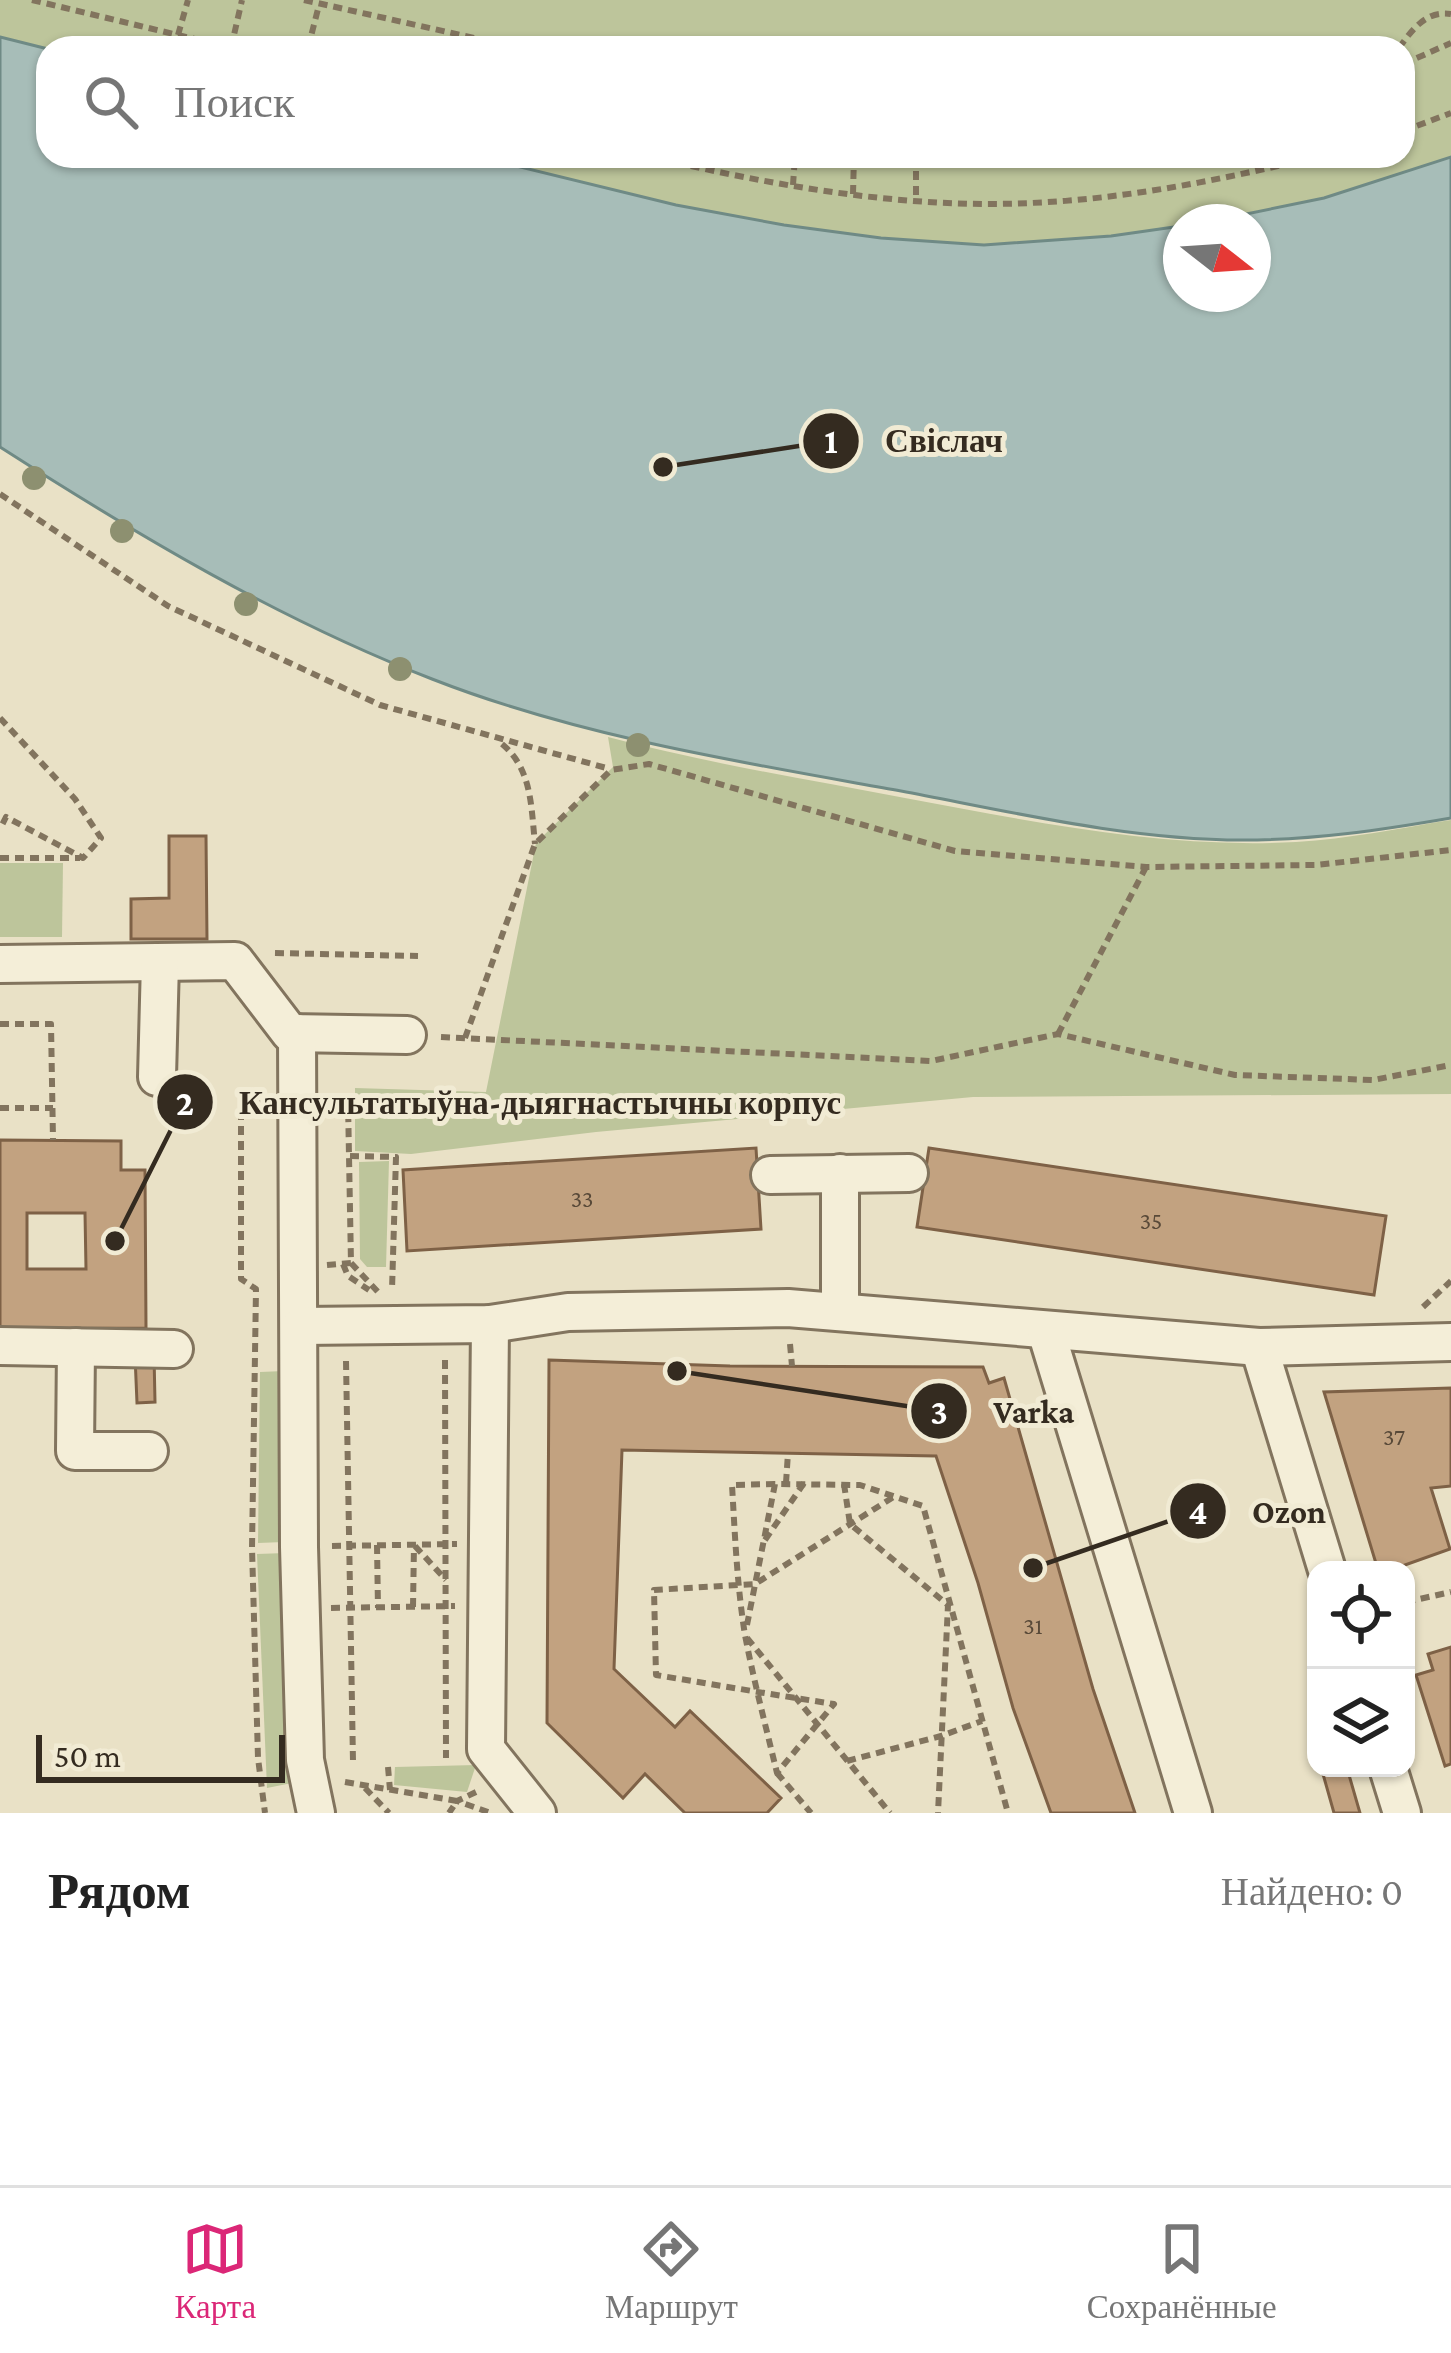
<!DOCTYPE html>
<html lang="ru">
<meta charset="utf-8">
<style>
:root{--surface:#fff;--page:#f6f6f6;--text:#222;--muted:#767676;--line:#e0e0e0;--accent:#db2777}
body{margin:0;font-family:"Crimson Pro",serif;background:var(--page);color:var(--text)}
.controls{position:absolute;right:36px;bottom:36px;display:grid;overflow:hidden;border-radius:24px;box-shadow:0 3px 9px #0004}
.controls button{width:108px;height:108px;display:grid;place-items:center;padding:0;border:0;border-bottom:3px solid var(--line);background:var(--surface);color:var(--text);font:60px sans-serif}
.compass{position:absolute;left:1163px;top:204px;width:108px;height:108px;border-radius:50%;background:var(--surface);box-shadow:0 3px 9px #0004;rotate:107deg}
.scale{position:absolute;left:36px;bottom:30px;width:249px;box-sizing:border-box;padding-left:12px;border:6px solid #342b20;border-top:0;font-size:33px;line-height:42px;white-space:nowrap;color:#342b20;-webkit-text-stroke:9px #f1ebd4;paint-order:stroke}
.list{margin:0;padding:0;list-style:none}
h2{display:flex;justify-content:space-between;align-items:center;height:156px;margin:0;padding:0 48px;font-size:51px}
h2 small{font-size:39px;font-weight:400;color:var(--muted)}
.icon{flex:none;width:66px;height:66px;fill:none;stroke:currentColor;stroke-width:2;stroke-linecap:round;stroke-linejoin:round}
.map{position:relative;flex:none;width:1451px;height:1813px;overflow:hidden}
.search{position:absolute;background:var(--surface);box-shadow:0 3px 9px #0004;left:36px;right:36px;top:36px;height:132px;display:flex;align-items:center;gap:30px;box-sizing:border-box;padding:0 42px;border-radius:36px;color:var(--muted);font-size:45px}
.sheet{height:372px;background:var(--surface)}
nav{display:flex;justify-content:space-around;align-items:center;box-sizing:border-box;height:168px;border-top:3px solid var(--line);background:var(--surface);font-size:33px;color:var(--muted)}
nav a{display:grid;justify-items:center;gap:6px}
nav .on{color:var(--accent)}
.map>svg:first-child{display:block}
</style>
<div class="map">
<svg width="1451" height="1813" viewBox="0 0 1451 1813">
<rect width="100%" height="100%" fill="#e9e1c6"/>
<g fill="#bdc59b">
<path d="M0 0H1451V157C1369 186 1269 222 1181 222V226C1116 235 1046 247 980 245 808 239 640 199 475 156H1403V48L48 49 0 37Z"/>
<path d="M608 737C706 763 805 779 905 798 1033 822 1165 849 1296 842 1348 839 1400 828 1451 820V1094L973 1097 596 1132 411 1154 355 1151V1088L486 1092 536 843 613 767Z"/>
<polygon points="0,863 63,863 62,937 0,937"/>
<polygon points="389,1161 386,1267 367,1267 360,1259 359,1162"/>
<polygon points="284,1371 284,1542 258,1543 260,1372"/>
<polygon points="286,1553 297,1782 267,1788 257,1554"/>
<polygon points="476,1765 467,1792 394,1785 395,1767"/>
</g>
<path fill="#a7bdb8" stroke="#6f8a85" stroke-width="3" d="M0 37 48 49V156H475L676 205 784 225 881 238 984 245 1111 236 1181 226V294H1253V222H1207L1324 198 1451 157V818C1382 830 1314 840 1243 840 1129 840 1012 812 901 791 745 763 580 737 432 679 278 619 139 536 0 447Z"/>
<g fill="#c2a280" stroke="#7e6146" stroke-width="3" fill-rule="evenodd">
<polygon points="169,836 206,836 207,939 131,939 131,899 169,898"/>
<path d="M0 1140 121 1141V1170H145L146 1328 0 1329ZM27 1213H85L86 1269H27Z"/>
<polygon points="756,1148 761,1229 407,1251 403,1170"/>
<polygon points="929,1148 1386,1216 1374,1295 917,1227"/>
<polygon points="154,1355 155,1402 137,1403 135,1356"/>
<polygon points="549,1360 730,1366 983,1367 989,1383 1004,1378 1093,1689 1135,1813 1051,1813 1013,1708 978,1583 936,1456 622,1450 614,1669 675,1727 690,1711 781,1798 767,1813 685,1813 645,1774 623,1798 547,1723"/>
<polygon points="1451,1388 1451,1486 1431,1488 1450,1549 1391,1570 1378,1570 1324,1392"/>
<polygon points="1451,1647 1451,1764 1445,1766 1416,1675 1433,1670 1428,1654"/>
<polygon points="1347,1768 1360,1813 1334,1813 1323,1774"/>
</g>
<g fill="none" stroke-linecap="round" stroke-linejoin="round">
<g stroke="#82745e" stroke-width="42">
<g id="minor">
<polyline points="0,964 235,961 290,1033 407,1035"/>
<polyline points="297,1033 299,1547 305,1760 316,1813"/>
<polyline points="157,1077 160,962"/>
<polyline points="770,1175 909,1173"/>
<polyline points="840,1310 840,1173"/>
<polyline points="490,1324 486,1749 537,1813"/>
<polyline points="301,1326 490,1324 568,1312 788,1308 1259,1347 1451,1342"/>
<polyline points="1046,1331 1193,1813"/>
<polyline points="0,1346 174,1349"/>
<polyline points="76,1347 75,1451 149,1451"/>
<polyline points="1259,1347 1327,1570"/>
<polyline points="1388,1768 1402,1813"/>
</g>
</g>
<g stroke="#82745e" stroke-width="6" stroke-dasharray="9 6" stroke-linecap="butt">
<polyline points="32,0 232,48"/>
<polyline points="304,0 519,48"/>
<polyline points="178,35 188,0"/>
<polyline points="231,48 242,0"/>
<polyline points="308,48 319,5"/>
<path d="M1399 48C1412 30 1426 10 1451 14"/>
<polyline points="1403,64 1451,43"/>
<polyline points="1403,131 1451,113"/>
<path d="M647 156C770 185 902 209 1030 203 1128 199 1225 179 1320 156"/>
<polyline points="916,156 916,200"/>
<polyline points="793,185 795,156"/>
<polyline points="853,194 854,156"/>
<polyline points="0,494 168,606 380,705 610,769"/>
<polyline points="0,718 75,799 101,838 83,858 6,817 0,829"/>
<path d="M502 744C532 769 531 806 535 844"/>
<polyline points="0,858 80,858"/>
<polyline points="275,953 418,956"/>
<polyline points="0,1024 51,1024 53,1140"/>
<polyline points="1058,1034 1146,867"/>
<polyline points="441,1037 931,1061 1058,1034 1235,1075 1373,1080 1451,1065"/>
<polyline points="465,1038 535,844 611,770 649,764 955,851 1146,867 1316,865 1451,850"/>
<polyline points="263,1103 241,1103 241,1279 256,1289 252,1548 258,1758 265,1813"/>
<polyline points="0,1108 53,1108"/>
<polyline points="350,1156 396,1157 392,1290"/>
<polyline points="351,1263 378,1292"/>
<polyline points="343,1264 348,1276 369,1290"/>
<polyline points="327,1265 351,1263 348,1102 330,1102"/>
<polyline points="1423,1307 1451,1281"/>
<polyline points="790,1344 792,1366"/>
<polyline points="445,1360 446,1758"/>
<polyline points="346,1361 353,1762"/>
<polyline points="786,1483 788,1453"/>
<path d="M775 1484 732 1485C735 1535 737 1586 745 1635 754 1682 766 1727 777 1773L834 1704C775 1695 716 1685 656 1675L654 1590 755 1584 895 1496"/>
<polyline points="844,1484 850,1524 948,1605 938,1813"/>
<polyline points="765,1540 804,1483"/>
<polyline points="377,1545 378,1608"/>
<polyline points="332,1546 457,1544"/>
<polyline points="415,1546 446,1580"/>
<polyline points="1406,1602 1451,1592"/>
<polyline points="413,1607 414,1545"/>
<polyline points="331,1608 455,1606"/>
<polyline points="747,1625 775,1484 860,1485 923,1506 1008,1813"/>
<polyline points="747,1638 890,1813"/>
<polyline points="847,1761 941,1736 982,1721"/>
<polyline points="388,1767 390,1790"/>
<polyline points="777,1773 811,1813"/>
<polyline points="345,1782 457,1801 449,1813"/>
<polyline points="365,1788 389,1813"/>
<polyline points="476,1792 457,1801 491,1813"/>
</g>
<use href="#minor" stroke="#f4eed8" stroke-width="36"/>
</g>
<g fill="#8d9070">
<circle cx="34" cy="478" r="12"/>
<circle cx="122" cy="531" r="12"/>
<circle cx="246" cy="604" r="12"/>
<circle cx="400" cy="669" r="12"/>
<circle cx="638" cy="745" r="12"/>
</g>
<g text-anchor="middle" stroke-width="10" stroke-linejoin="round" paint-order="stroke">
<g font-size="24" fill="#584938">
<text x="582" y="1207">33</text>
<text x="1151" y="1229">35</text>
<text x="1394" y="1445">37</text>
<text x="1033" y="1634">31</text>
</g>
</g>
<path fill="none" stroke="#342b20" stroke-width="4.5" d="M663 467L831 441M115 1241L185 1102M677 1371L939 1411M1033 1568L1198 1511"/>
<g fill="#342b20" stroke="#f1ebd4" stroke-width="4.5">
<circle cx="663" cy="467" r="12"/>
<circle cx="115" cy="1241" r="12"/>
<circle cx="677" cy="1371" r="12"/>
<circle cx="1033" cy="1568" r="12"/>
<circle cx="831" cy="441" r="30"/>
<circle cx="185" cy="1102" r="30"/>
<circle cx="939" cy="1411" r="30"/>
<circle cx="1198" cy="1511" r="30"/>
</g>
<g font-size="36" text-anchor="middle" font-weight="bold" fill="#fff">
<text x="831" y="453">1</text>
<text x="185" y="1115">2</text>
<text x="939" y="1424">3</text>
<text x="1198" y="1524">4</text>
</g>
<g font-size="33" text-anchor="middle" font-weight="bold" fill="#342b20" stroke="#f1ebd4" stroke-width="10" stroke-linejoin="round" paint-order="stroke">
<text x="944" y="452">Свіслач</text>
<text x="540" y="1114">Кансультатыўна-дыягнастычны корпус</text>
<text x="1034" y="1423">Varka</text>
<text x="1289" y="1523">Ozon</text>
</g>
</svg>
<div class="controls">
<button><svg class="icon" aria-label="locate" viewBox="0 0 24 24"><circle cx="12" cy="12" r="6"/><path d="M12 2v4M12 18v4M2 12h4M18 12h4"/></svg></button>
<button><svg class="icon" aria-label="layers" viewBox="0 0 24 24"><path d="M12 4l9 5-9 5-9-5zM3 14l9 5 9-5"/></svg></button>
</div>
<svg class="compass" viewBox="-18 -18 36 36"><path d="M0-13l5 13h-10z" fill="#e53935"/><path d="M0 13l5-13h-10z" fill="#767676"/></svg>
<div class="scale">50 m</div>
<div class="search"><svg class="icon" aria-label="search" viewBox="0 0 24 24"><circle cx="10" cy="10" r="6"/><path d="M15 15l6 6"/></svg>Поиск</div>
</div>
<section class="sheet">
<h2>Рядом<small>Найдено: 0</small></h2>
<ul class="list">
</ul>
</section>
<nav>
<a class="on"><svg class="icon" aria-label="map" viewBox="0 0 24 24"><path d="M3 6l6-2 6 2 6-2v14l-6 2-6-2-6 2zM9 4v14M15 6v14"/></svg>Карта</a>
<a><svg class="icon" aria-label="directions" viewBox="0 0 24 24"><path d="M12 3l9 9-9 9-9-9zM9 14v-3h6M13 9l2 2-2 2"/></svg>Маршрут</a>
<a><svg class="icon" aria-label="saved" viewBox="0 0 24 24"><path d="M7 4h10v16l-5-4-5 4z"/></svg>Сохранённые</a>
</nav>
